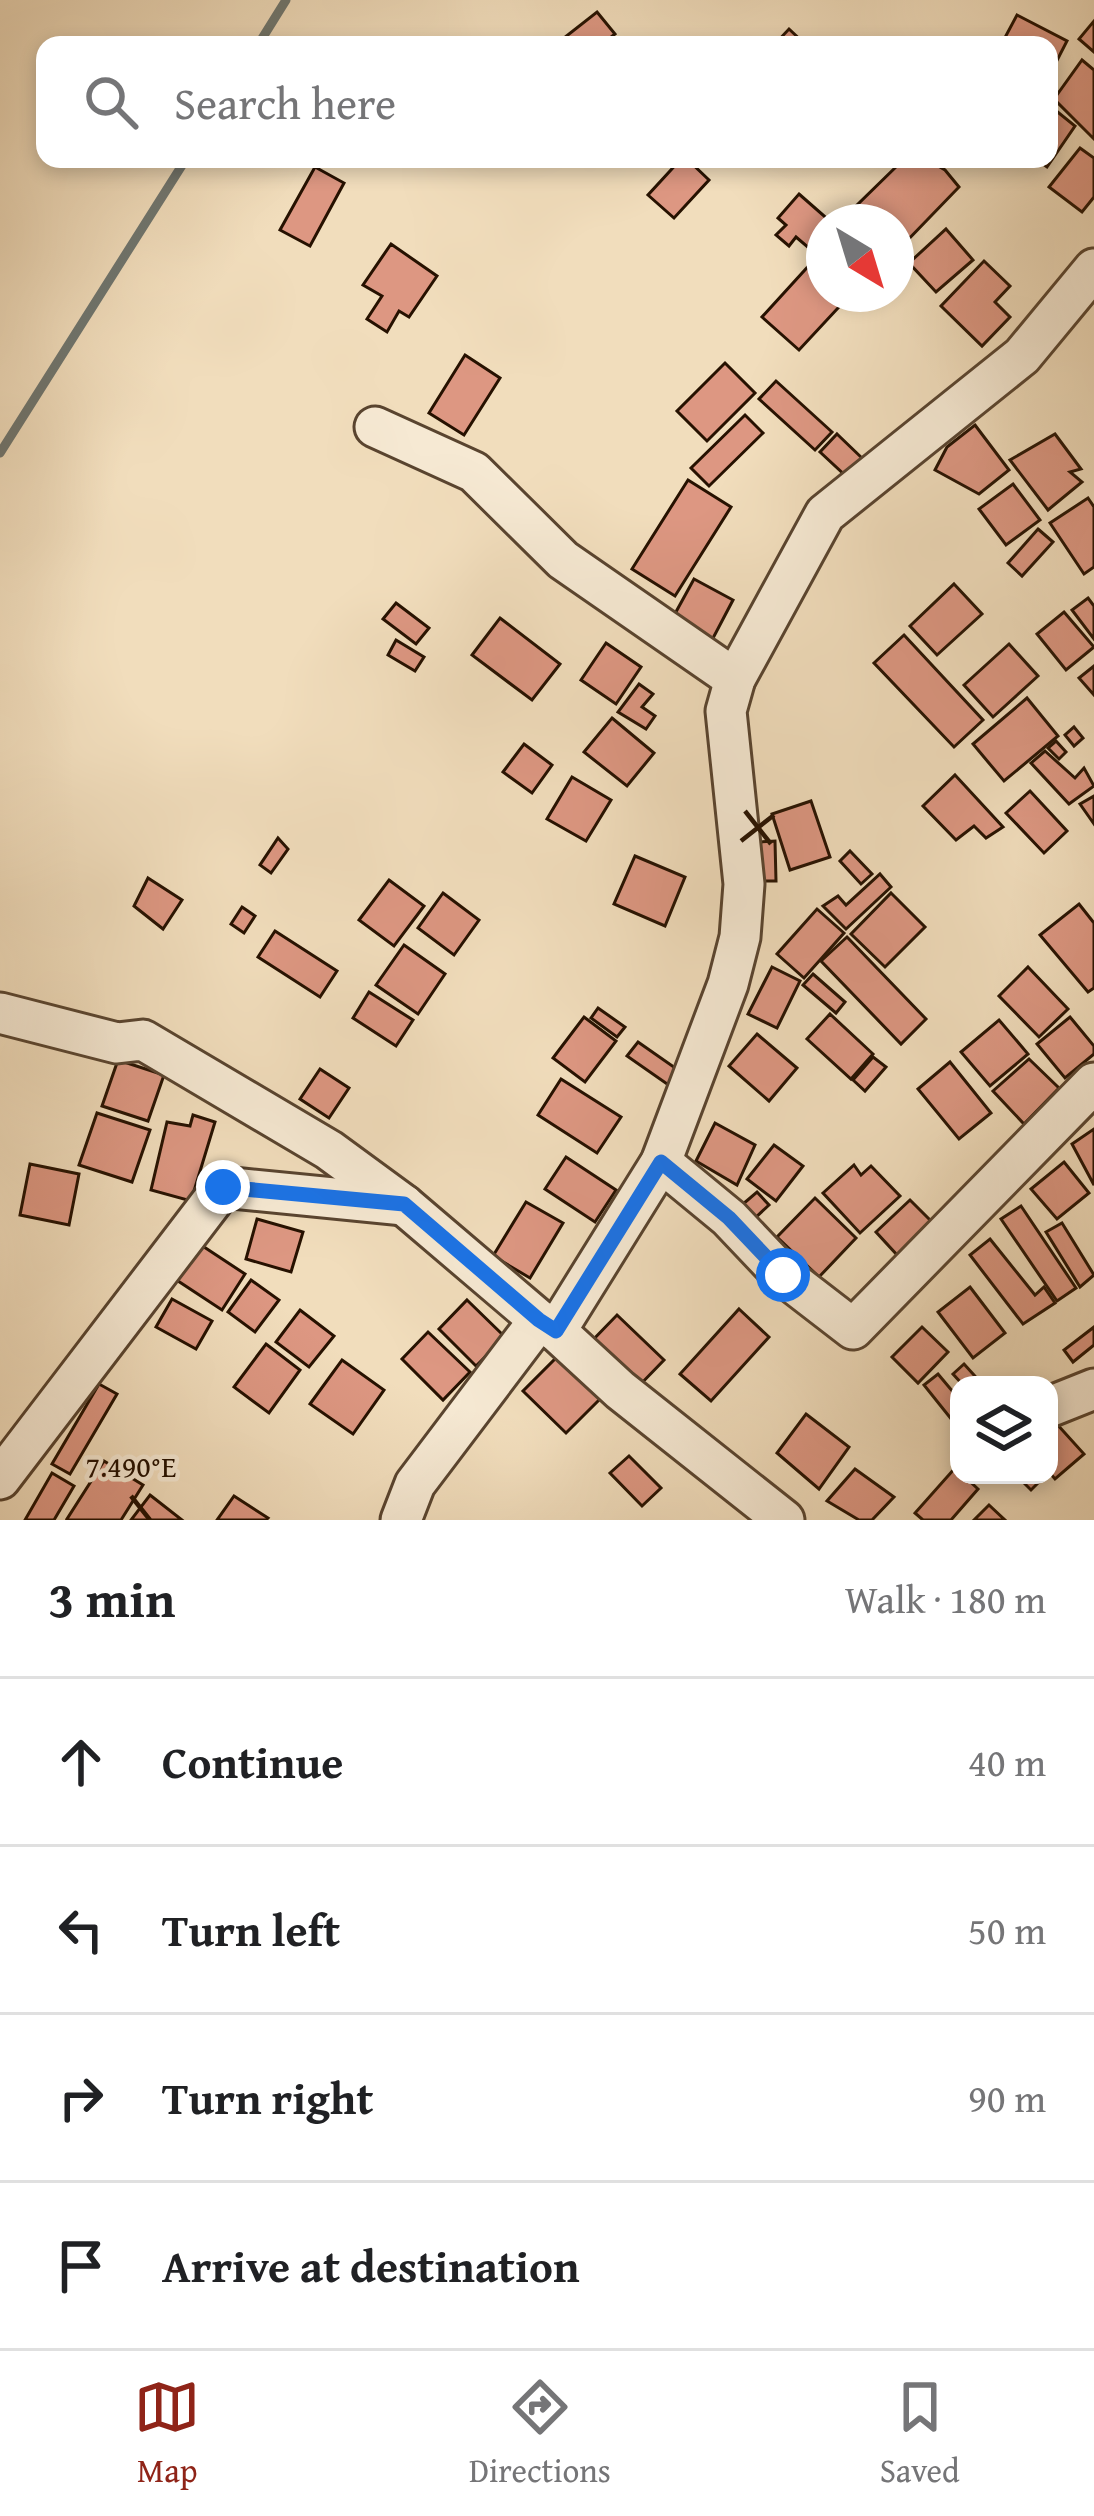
<!DOCTYPE html>
<meta charset="utf-8">
<style>
:root{--surface:#fff;--page:#f6f6f6;--text:#202124;--muted:#757577;--line:#e0e0e0;--accent:#8f2418}
body{margin:0;font-family:"Gentium Book Plus",serif;background:var(--page);color:var(--text)}
.controls{position:absolute;right:36px;bottom:36px;display:grid;overflow:hidden;border-radius:24px;box-shadow:0 6px 18px #0003}
.controls button{width:108px;height:108px;display:grid;place-items:center;padding:0;border:0;border-bottom:3px solid var(--line);background:var(--surface);color:var(--text);font:60px sans-serif}
.compass{position:absolute;left:806px;top:204px;width:108px;height:108px;border-radius:50%;background:var(--surface);box-shadow:0 6px 18px #0003;rotate:142deg}
.stop{position:absolute;width:36px;height:36px;margin:-27px;border:9px solid #1a73e8;border-radius:50%;background:#fff}
.stop.end{background:#1a73e8;border-color:#fff;box-shadow:0 3px 12px #0008}
.list{margin:0;padding:0;list-style:none}
h2{display:flex;justify-content:space-between;align-items:center;height:156px;margin:0;padding:0 48px;font-size:51px}
h2 small{font-size:39px;font-weight:400;color:var(--muted)}
.list li{display:grid;grid-template-columns:78px 1fr auto;gap:36px;align-items:center;box-sizing:border-box;height:168px;padding:0 48px;border-top:3px solid var(--line)}
.list b{display:block;font-size:45px;white-space:nowrap}
.list em{font-size:39px;font-style:normal;color:var(--muted)}
.icon{flex:none;width:66px;height:66px;fill:none;stroke:currentColor;stroke-width:2;stroke-linecap:round;stroke-linejoin:round}
.map{position:relative;flex:none;width:1094px;height:1520px;overflow:hidden}
.search{position:absolute;background:var(--surface);box-shadow:0 6px 18px #0003;left:36px;right:36px;top:36px;height:132px;display:flex;align-items:center;gap:30px;box-sizing:border-box;padding:0 42px;border-radius:24px;color:var(--muted);font-size:45px}
.sheet{height:828px;background:var(--surface)}
nav{display:flex;justify-content:space-around;align-items:center;box-sizing:border-box;height:168px;border-top:3px solid var(--line);background:var(--surface);font-size:33px;color:var(--muted)}
nav a{display:grid;justify-items:center;gap:6px}
nav .on{color:var(--accent)}
.map>svg:first-child{display:block}
</style>
<div class="map">
<svg width="1094" height="1520" viewBox="0 0 1094 1520">
<rect width="100%" height="100%" fill="#f1ddbc"/>
<filter id="stains"><feTurbulence type="fractalNoise" baseFrequency=".00167" numOctaves="4"/><feColorMatrix values="0 0 0 0 .2 0 0 0 0 .09 0 0 0 0 .02 0 0 0 .5 -.17"/></filter>
<radialGradient id="worn" r=".72"><stop offset=".6" stop-color="#630" stop-opacity="0"/><stop offset="1" stop-color="#630" stop-opacity=".3"/></radialGradient>
<g fill="none" stroke-linecap="round" stroke-linejoin="round">
<g stroke="#6f7670" stroke-width="9">
<polyline points="258,45 286,0"/>
<polyline points="0,453 186,159"/>
</g>
</g>
<g fill="#dd9782" stroke="#261100" stroke-width="3">
<polygon points="597,12 615,34 601,45 555,45"/>
<polygon points="1017,15 1067,41 1049,76 1049,45 1001,45"/>
<polygon points="1094,21 1094,52 1079,39"/>
<polygon points="789,29 806,45 774,45"/>
<polygon points="1082,60 1094,70 1094,139 1054,99"/>
<polygon points="1049,105 1075,126 1047,167 1036,159 1049,159"/>
<polygon points="1080,148 1094,158 1094,197 1082,212 1049,187"/>
<polygon points="681,159 687,159 709,180 674,218 648,195"/>
<polygon points="912,159 926,159 945,170 959,187 900,248 896,245 896,222 868,222 853,209 900,163"/>
<polygon points="315,167 344,183 310,246 280,230"/>
<polygon points="799,194 831,222 824,222 824,233 810,249 796,237 789,246 776,235 786,225 778,218"/>
<polygon points="946,229 973,260 936,292 909,263"/>
<polygon points="391,244 437,276 409,317 399,311 387,332 367,319 382,296 363,285"/>
<polygon points="814,260 824,270 824,294 851,294 799,350 762,317"/>
<polygon points="984,261 1010,286 995,302 1010,317 982,346 941,306"/>
<polygon points="465,355 500,378 464,435 429,413"/>
<polygon points="725,363 755,393 707,441 677,411"/>
<polygon points="776,381 832,432 815,450 759,399"/>
<polygon points="745,415 763,433 709,486 691,468"/>
<polygon points="975,425 1009,470 979,494 935,470 947,447"/>
<polygon points="837,434 863,459 847,477 820,452"/>
<polygon points="1055,434 1081,469 1070,472 1082,482 1048,510 1010,460"/>
<polygon points="688,480 731,507 675,596 632,569"/>
<polygon points="1013,484 1040,520 1006,545 979,509"/>
<polygon points="1088,498 1094,507 1094,567 1084,574 1050,523"/>
<polygon points="1038,529 1053,542 1022,576 1008,563"/>
<polygon points="694,579 733,600 711,642 671,621"/>
<polygon points="954,584 982,614 937,655 910,626"/>
<polygon points="1088,598 1094,606 1094,639 1072,610"/>
<polygon points="396,603 429,628 416,644 383,619"/>
<polygon points="1064,612 1094,647 1066,670 1037,634"/>
<polygon points="500,618 560,664 532,700 472,655"/>
<polygon points="904,635 983,720 954,747 874,663"/>
<polygon points="396,640 424,657 415,671 388,655"/>
<polygon points="606,643 641,667 616,704 581,680"/>
<polygon points="1009,644 1038,676 993,717 964,685"/>
<polygon points="1094,666 1094,695 1079,678"/>
<polygon points="639,684 653,694 642,707 655,716 646,729 618,712"/>
<polygon points="1027,698 1058,736 1004,781 973,744"/>
<polygon points="612,718 654,753 627,786 584,752"/>
<polygon points="1074,727 1083,738 1074,746 1065,735"/>
<polygon points="1056,741 1066,752 1059,759 1048,748"/>
<polygon points="524,744 552,765 532,793 503,772"/>
<polygon points="1045,751 1075,778 1084,768 1094,786 1069,804 1031,763"/>
<polygon points="955,775 1003,827 986,838 974,826 956,840 923,806"/>
<polygon points="572,777 611,800 586,841 547,819"/>
<polygon points="1030,791 1067,831 1044,853 1006,813"/>
<polygon points="1094,796 1094,824 1080,804"/>
<polygon points="811,801 830,857 790,870 772,814"/>
<polygon points="278,838 288,849 271,873 260,865"/>
<polygon points="775,841 776,881 761,881 760,842"/>
<polygon points="850,851 872,874 861,884 840,861"/>
<polygon points="635,856 685,877 665,926 614,904"/>
<polygon points="880,874 891,887 846,929 823,906 838,896 846,905"/>
<polygon points="148,878 182,900 163,929 134,906"/>
<polygon points="389,880 424,906 394,946 359,920"/>
<polygon points="443,893 479,920 454,955 418,928"/>
<polygon points="891,893 925,927 885,967 851,934"/>
<polygon points="1079,904 1094,923 1094,988 1088,992 1040,935"/>
<polygon points="242,907 255,916 244,933 231,924"/>
<polygon points="817,909 844,933 804,978 777,954"/>
<polygon points="275,931 337,971 320,997 258,957"/>
<polygon points="847,937 926,1019 901,1044 821,961"/>
<polygon points="404,945 445,974 418,1014 376,985"/>
<polygon points="772,967 800,981 777,1028 748,1014"/>
<polygon points="1028,967 1068,1009 1039,1037 999,996"/>
<polygon points="813,974 845,1002 836,1013 803,985"/>
<polygon points="369,992 413,1020 396,1046 353,1018"/>
<polygon points="598,1008 625,1027 617,1037 591,1018"/>
<polygon points="830,1014 873,1054 851,1079 807,1039"/>
<polygon points="584,1017 616,1041 585,1082 553,1058"/>
<polygon points="1070,1017 1094,1046 1094,1054 1065,1078 1037,1044"/>
<polygon points="999,1020 1028,1054 990,1086 961,1052"/>
<polygon points="757,1034 797,1068 769,1101 729,1066"/>
<polygon points="638,1042 681,1072 670,1086 627,1056"/>
<polygon points="873,1057 886,1067 865,1091 853,1080"/>
<polygon points="1029,1059 1059,1088 1024,1124 993,1091"/>
<polygon points="118,1060 164,1075 148,1121 102,1106"/>
<polygon points="950,1062 991,1113 959,1139 918,1089"/>
<polygon points="320,1069 349,1088 329,1118 300,1099"/>
<polygon points="561,1079 621,1117 597,1153 538,1115"/>
<polygon points="97,1113 150,1130 132,1182 79,1165"/>
<polygon points="193,1115 215,1122 191,1201 151,1190 167,1122 190,1126"/>
<polygon points="715,1123 755,1145 737,1185 696,1161"/>
<polygon points="1094,1129 1094,1185 1072,1144"/>
<polygon points="774,1145 803,1166 776,1201 747,1179"/>
<polygon points="566,1157 616,1190 595,1222 545,1189"/>
<polygon points="1064,1162 1089,1193 1057,1219 1031,1189"/>
<polygon points="30,1164 79,1174 69,1225 20,1215"/>
<polygon points="854,1165 861,1175 871,1166 900,1196 860,1233 823,1193"/>
<polygon points="757,1192 769,1205 755,1218 743,1204"/>
<polygon points="815,1198 856,1238 819,1277 777,1237"/>
<polygon points="910,1200 934,1224 899,1257 876,1232"/>
<polygon points="526,1202 563,1223 530,1278 493,1256"/>
<polygon points="1021,1206 1076,1288 1057,1301 1001,1219"/>
<polygon points="257,1219 303,1232 291,1272 246,1259"/>
<polygon points="1062,1223 1094,1275 1080,1287 1046,1232"/>
<polygon points="990,1239 1035,1295 1044,1287 1055,1303 1023,1324 970,1255"/>
<polygon points="198,1243 245,1274 222,1310 175,1279"/>
<polygon points="251,1280 279,1300 255,1332 228,1312"/>
<polygon points="970,1287 1005,1333 973,1358 938,1312"/>
<polygon points="172,1299 212,1321 196,1349 156,1327"/>
<polygon points="467,1300 505,1337 476,1366 439,1329"/>
<polygon points="739,1309 769,1337 711,1401 680,1374"/>
<polygon points="300,1310 334,1336 309,1367 276,1342"/>
<polygon points="617,1315 664,1360 636,1389 589,1344"/>
<polygon points="922,1327 948,1352 918,1383 892,1357"/>
<polygon points="1094,1327 1094,1345 1073,1362 1064,1350"/>
<polygon points="428,1332 470,1372 443,1400 402,1359"/>
<polygon points="266,1344 300,1370 269,1413 234,1387"/>
<polygon points="565,1349 607,1392 566,1433 523,1391"/>
<polygon points="342,1360 384,1390 353,1434 310,1404"/>
<polygon points="964,1364 983,1385 963,1385 953,1374"/>
<polygon points="938,1374 959,1399 959,1422 956,1425 924,1385"/>
<polygon points="99,1384 117,1394 70,1474 52,1464"/>
<polygon points="806,1414 849,1447 819,1489 777,1453"/>
<polygon points="1055,1422 1084,1454 1055,1479 1049,1472 1049,1427"/>
<polygon points="629,1456 661,1488 642,1506 610,1473"/>
<polygon points="104,1461 143,1485 121,1520 69,1520 67,1519"/>
<polygon points="955,1468 959,1475 963,1475 978,1489 951,1520 923,1520 915,1513"/>
<polygon points="855,1469 894,1497 872,1520 859,1520 827,1501"/>
<polygon points="52,1473 74,1486 54,1520 25,1520"/>
<polygon points="1016,1475 1038,1475 1042,1479 1031,1490"/>
<polygon points="150,1495 182,1520 131,1520"/>
<polygon points="234,1496 268,1518 266,1520 217,1520"/>
<polygon points="989,1505 1005,1520 974,1520"/>
</g>
<g fill="none" stroke-linecap="round" stroke-linejoin="round">
<g stroke="#59442f" stroke-width="45">
<g id="minor">
<polyline points="375,427 474,472 563,560 735,679"/>
<polyline points="0,1013 117,1043 143,1040 329,1150 404,1205 539,1320"/>
<polyline points="661,1162 729,1218 783,1275 853,1329 1094,1083"/>
<polyline points="556,1331 620,1390 784,1520"/>
<polyline points="1049,1407 1094,1389"/>
<polyline points="0,1479 223,1187 404,1205"/>
<polyline points="401,1520 415,1484 539,1320 556,1331 661,1162 728,984 740,937 744,884 726,711 735,679 825,514 1022,356 1094,269"/>
</g>
</g>
<use href="#minor" stroke="#f6e9d3" stroke-width="39"/>
</g>
<g fill="none" stroke-linecap="round" stroke-linejoin="round">
<polyline stroke="#1a73e8" stroke-width="15" points="223,1187 404,1204 539,1320 556,1331 661,1162 729,1218 783,1275"/>
</g>
<path fill="none" stroke="#261100" stroke-width="4.5" d="M745 811 771 844M741 841 774 815M131 1496 150 1520"/>
<g font-size="30" text-anchor="middle" fill="#261100" stroke="#f6e9d3" stroke-width="9" stroke-linejoin="round" paint-order="stroke">
<text x="131" y="1477">7.490°E</text>
</g>
<rect width="100%" height="100%" filter="url(#stains)"/>
<rect width="100%" height="100%" fill="url(#worn)"/>
</svg>
<div class="controls">
<button><svg class="icon" aria-label="layers" viewBox="0 0 24 24"><path d="M12 4l9 5-9 5-9-5zM3 14l9 5 9-5"/></svg></button>
</div>
<svg class="compass" viewBox="-18 -18 36 36"><path d="M0-13l5 13h-10z" fill="#e53935"/><path d="M0 13l5-13h-10z" fill="#757577"/></svg>
<div class="stop" style="left:783px;top:1275px"></div>
<div class="stop end" style="left:223px;top:1187px"></div>
<div class="search"><svg class="icon" aria-label="search" viewBox="0 0 24 24"><circle cx="10" cy="10" r="6"/><path d="M15 15l6 6"/></svg>Search here</div>
</div>
<section class="sheet">
<h2>3 min<small>Walk · 180 m</small></h2>
<ul class="list">
<li><svg class="icon" aria-label="ahead" viewBox="0 0 24 24"><path d="M12 20V5M6 11l6-6 6 6"/></svg><div><b>Continue</b></div><em>40 m</em></li>
<li><svg class="icon" aria-label="left" viewBox="0 0 24 24"><path d="M17 20v-9H6M10 6l-5 5 5 5"/></svg><div><b>Turn left</b></div><em>50 m</em></li>
<li><svg class="icon" aria-label="right" viewBox="0 0 24 24"><path d="M7 20v-9h11M14 6l5 5-5 5"/></svg><div><b>Turn right</b></div><em>90 m</em></li>
<li><svg class="icon" aria-label="arrive" viewBox="0 0 24 24"><path d="M6 21V4h12l-3 4 3 4H6"/></svg><div><b>Arrive at destination</b></div></li>
</ul>
</section>
<nav>
<a class="on"><svg class="icon" aria-label="map" viewBox="0 0 24 24"><path d="M3 6l6-2 6 2 6-2v14l-6 2-6-2-6 2zM9 4v14M15 6v14"/></svg>Map</a>
<a><svg class="icon" aria-label="directions" viewBox="0 0 24 24"><path d="M12 3l9 9-9 9-9-9zM9 14v-3h6M13 9l2 2-2 2"/></svg>Directions</a>
<a><svg class="icon" aria-label="saved" viewBox="0 0 24 24"><path d="M7 4h10v16l-5-4-5 4z"/></svg>Saved</a>
</nav>
